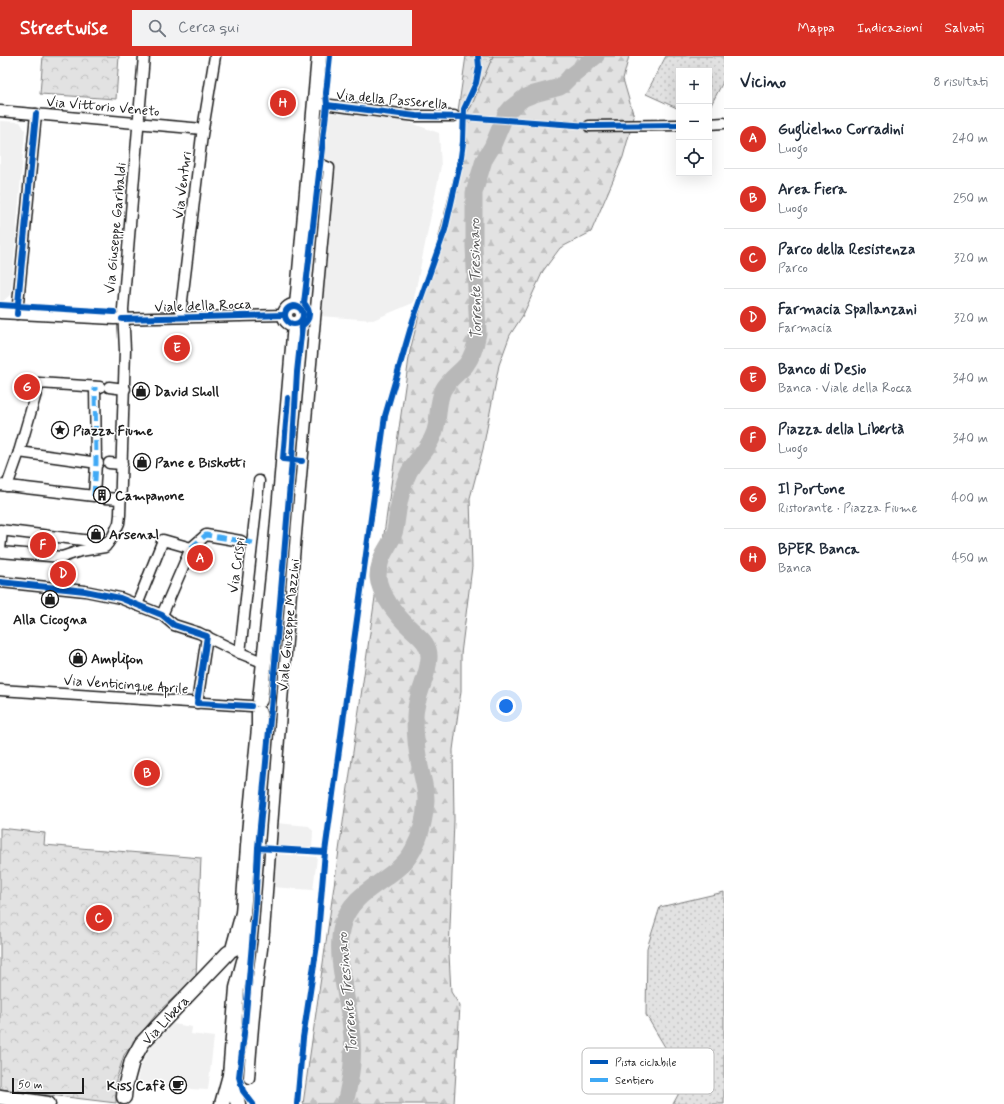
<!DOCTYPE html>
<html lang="it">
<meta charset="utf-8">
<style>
:root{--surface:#fff;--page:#f2f2f3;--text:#1f2937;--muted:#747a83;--line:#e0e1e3;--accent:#d93025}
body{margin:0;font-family:Mynerve,sans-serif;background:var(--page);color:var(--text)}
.controls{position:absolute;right:12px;top:12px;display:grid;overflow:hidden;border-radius:0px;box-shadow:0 4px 16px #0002}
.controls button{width:36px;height:36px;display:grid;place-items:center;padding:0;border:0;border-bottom:1px solid var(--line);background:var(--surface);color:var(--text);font:20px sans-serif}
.scale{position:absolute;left:12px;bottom:10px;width:72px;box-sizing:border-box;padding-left:4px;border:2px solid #1c1c1c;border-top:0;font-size:11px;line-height:14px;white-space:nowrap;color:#1c1c1c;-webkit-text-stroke:3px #fff;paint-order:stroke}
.you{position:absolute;left:506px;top:650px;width:14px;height:14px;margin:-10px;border:3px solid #fff;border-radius:50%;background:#1a73e8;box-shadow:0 0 0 6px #1a73e833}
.badge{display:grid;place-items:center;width:26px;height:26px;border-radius:50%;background:var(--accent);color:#fff;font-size:13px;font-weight:700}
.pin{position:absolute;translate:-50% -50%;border:2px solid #fff;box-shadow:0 1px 4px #0006}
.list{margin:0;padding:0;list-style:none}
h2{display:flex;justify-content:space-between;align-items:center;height:52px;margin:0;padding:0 16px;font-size:17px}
h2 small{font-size:13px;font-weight:400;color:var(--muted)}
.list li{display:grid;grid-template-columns:26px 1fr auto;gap:12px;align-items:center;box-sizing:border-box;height:60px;padding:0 16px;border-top:1px solid var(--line)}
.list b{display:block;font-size:15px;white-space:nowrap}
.list p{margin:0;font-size:13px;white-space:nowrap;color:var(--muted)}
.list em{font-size:13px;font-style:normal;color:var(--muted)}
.icon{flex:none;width:22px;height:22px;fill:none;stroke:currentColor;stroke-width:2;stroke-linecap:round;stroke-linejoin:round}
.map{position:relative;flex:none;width:724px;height:1048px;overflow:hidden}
header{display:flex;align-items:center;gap:24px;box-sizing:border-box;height:56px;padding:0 20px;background:var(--accent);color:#fff}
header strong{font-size:19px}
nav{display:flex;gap:22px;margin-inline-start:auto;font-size:14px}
.search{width:280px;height:36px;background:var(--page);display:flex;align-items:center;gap:10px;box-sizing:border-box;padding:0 14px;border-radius:0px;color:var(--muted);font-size:15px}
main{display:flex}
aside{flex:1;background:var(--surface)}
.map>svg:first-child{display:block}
</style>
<header>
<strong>Streetwise</strong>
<div class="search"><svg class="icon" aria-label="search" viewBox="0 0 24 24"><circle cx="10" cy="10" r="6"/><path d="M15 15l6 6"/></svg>Cerca qui</div>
<nav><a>Mappa</a><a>Indicazioni</a><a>Salvati</a></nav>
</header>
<main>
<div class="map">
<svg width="724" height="1048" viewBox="0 0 724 1048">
<defs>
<pattern id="forest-firs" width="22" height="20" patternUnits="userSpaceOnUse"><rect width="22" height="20" fill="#e2e2e2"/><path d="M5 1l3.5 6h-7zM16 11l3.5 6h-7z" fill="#c1c1c1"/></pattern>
<pattern id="park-crowns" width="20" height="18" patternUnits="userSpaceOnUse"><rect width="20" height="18" fill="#e2e2e2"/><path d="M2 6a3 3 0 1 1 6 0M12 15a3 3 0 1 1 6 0" fill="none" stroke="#c1c1c1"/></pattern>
<pattern id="garden-dots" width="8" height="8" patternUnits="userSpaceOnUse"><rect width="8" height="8" fill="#e2e2e2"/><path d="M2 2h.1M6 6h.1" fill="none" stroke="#c1c1c1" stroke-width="1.8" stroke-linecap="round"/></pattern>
</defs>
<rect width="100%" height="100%" fill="#fff"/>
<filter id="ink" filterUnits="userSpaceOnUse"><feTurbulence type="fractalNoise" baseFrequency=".025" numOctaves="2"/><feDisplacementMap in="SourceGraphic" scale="8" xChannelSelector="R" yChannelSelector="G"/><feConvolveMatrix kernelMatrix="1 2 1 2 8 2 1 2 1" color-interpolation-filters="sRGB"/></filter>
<g filter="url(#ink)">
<g fill="#f0f0f0">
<polygon points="327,56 379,62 400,63 439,77 441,110 413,247 373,264 320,260 333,105 323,103"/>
<polygon points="0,65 20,66 25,74 11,238 2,246 0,246"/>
<polygon points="276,767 309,770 313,775 312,793 275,791"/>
<polygon points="275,798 317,801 313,834 272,831"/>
<polygon points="173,968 192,971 191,978 214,981 208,1034 136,1030 140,1012 150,992"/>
</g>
<polygon fill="url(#forest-firs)" stroke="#7f7f7f" points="492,0 629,0 623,23 634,61 623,101 591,176 560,192 543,215 523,259 510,279 499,309 483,393 470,442 472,511 461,598 461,635 453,694 454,764 449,898 451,936 460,950 454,1048 303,1048 410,295 461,92 468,55"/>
<g fill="url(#park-crowns)" stroke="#7f7f7f">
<polygon points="43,0 119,0 116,43 40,38"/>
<polygon points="466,0 493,0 471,51 468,55 458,55"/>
<polygon points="0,772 45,777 44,789 201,802 196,921 158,956 124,999 116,1024 116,1047 0,1033"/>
</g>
<g fill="url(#garden-dots)" stroke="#7f7f7f">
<polygon points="666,0 724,0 724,24 711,49 709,49 709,15 679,15 679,53 646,38"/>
<polygon points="724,836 724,1048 673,1048 678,1039 678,1026 665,991 646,959 647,892 660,851"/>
</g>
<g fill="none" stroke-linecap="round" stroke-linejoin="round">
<path stroke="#b8b8b8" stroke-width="17" d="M345 1048C351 1021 355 1000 351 972 348 942 334 899 342 870 352 831 397 825 413 794 421 780 425 760 426 744 426 734 423 724 421 715 417 698 415 681 415 664 414 642 428 623 429 602 430 587 418 580 409 571 397 560 379 537 378 521 378 517 379 512 380 508 382 496 391 489 394 477 396 472 396 466 397 461 399 445 402 430 409 416 416 403 428 393 433 380 440 366 436 349 443 334 449 323 458 318 466 309 473 300 476 288 478 277L474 190V137L484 104 492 91 506 58 511 52 524 42 534 38 560 31 570 21 596 0"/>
<g stroke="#1c1c1c" stroke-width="13">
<g id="street">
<polyline points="315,47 416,60 454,60"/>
<polyline points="0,55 203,73"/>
<polyline points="709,68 724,67"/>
<polyline points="589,70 679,69"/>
<polyline points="0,257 114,263 285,259"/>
<polyline points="17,258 36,58"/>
<polyline points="180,261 202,79 215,0"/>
<polyline points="109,331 125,333"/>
<polyline points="98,407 19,396 39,327 100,331"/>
<polyline points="109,407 122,408"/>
<polyline points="0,429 94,440 96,407 95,331"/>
<polyline points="7,430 19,396"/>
<polyline points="105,442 121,443"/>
<polyline points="0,474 108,487"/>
<polyline points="191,492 206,479 241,485"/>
<polyline points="0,493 2,475"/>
<polyline points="0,496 62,501 80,495 105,491 113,480 119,467 120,459 125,294 123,253 144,0"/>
<polyline points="0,526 85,535 120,542 162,559 174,569 199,577 240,597 265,607"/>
<polyline points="137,549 163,484 191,492 162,559"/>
<polyline points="240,597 259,425"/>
<polyline points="0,634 251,650"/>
<polyline points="197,647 207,580"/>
<path d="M249 1022C251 995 253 967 256 940 258 918 262 897 264 876 283 621 305 367 329 112L320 108 309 106"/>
</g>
</g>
<g stroke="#1c1c1c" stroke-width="17">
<g id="secondary">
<polyline points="297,249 319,0"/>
<circle cx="294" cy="259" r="9"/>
<polyline points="260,644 275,500 295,268"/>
<polyline points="233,893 243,857 249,777 259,672 259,657"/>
<polyline points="244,896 244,871"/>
<polyline points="230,1020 238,1048"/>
<polyline points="0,1041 48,1048"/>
<polyline points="124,1041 125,1031 132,1005 142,987 228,897"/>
<polyline points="222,1048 230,1019 237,932 244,905"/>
</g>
</g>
<use href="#street" stroke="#fff" stroke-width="10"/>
<use href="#secondary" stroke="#fff" stroke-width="14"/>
<g stroke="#3fa9f5" stroke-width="5" stroke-dasharray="10 5" stroke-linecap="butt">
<polyline points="94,440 96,407 95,331"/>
<polyline points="191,492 206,479 253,487"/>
</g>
<g stroke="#fff" stroke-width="8">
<g id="cycleway">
<polyline points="327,49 416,60 463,61 589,70 679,69"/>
<polyline points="0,249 114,256"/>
<circle cx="294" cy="259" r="9"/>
<polyline points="17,258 36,58"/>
<polyline points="122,263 285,259"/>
<polyline points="288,342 283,403 302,405"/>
<polyline points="0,526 85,535 120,542 162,559 174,569 207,580 197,647 251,650"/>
<polyline points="258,792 325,796"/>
<path d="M253 1048 243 1035 239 1021 245 969 255 853 258 792 272 642 292 404 297 316 302 270C311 263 311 255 304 247L327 49 326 37 330 0"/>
<polyline points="297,1048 303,982 317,889 325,796 385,360 413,264 445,174 460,108 463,86 464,53 476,27 479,11 478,0"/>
</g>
</g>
<use href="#cycleway" stroke="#0057b8" stroke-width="6"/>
</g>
</g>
<defs>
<g id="shop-ring" transform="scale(0.9)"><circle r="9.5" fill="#fff" stroke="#1c1c1c" stroke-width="1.5"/><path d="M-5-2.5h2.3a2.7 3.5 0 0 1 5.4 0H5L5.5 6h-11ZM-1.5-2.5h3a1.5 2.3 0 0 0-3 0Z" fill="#1c1c1c"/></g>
<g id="sight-ring" transform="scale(0.9)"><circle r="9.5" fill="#fff" stroke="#1c1c1c" stroke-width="1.5"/><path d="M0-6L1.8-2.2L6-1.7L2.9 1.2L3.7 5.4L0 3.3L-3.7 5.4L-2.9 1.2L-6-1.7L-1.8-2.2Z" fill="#1c1c1c"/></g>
<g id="building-ring" transform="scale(0.9)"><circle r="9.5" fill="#fff" stroke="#1c1c1c" stroke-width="1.5"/><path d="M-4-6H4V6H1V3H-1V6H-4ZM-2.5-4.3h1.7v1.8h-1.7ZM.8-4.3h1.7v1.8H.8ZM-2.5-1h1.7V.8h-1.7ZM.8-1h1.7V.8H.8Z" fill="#1c1c1c"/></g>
<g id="cafe-ring" transform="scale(0.9)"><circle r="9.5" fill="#fff" stroke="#1c1c1c" stroke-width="1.5"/><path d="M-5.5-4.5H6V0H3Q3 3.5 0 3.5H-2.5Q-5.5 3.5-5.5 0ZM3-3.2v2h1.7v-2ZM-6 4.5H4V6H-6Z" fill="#1c1c1c"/></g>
</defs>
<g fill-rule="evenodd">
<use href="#shop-ring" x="141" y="335"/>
<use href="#sight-ring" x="60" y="374"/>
<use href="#shop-ring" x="142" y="406"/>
<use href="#building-ring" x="102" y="439"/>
<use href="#shop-ring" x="96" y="478"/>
<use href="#shop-ring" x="50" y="543"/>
<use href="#shop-ring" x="78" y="602"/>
<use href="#cafe-ring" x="178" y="1029"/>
</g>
<g text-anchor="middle" stroke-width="3" stroke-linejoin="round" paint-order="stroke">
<g font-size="14" fill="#1c1c1c" stroke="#fff">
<text transform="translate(392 43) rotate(5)" y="5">Via della Passerella</text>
<text transform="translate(103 50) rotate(5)" y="5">Via Vittorio Veneto</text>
<text transform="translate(182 129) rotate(-83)" y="5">Via Venturi</text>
<text transform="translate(115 172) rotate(-85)" y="5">Via Giuseppe Garibaldi</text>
<text transform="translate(203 249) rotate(-2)" y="5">Viale della Rocca</text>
<text transform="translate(236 509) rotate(-83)" y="5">Via Crispi</text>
<text transform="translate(288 569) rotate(-85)" y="5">Viale Giuseppe Mazzini</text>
<text transform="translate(126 628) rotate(4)" y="5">Via Venticinque Aprile</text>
<text transform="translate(165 964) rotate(-47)" y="5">Via Libera</text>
</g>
<g font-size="14" font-weight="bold" fill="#1c1c1c" stroke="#fff" text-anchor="start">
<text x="154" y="340">David Sholl</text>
<text x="73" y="379">Piazza Fiume</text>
<text x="155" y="411">Pane e Biskotti</text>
<text x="115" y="444">Campanone</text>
<text x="109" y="483">Arsenal</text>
<text x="50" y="568" text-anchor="middle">Alla Cicogna</text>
<text x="91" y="607">Amplifon</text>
<text x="165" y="1034" text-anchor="end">Kiss Cafè</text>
</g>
<g font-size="15" font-style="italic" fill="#5a5a5a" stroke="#fff">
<text transform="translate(475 223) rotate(-91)" y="5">Torrente Tresinaro</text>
<text transform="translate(347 937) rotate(-95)" y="5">Torrente Tresinaro</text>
</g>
</g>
<rect x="582" y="992" width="132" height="46" rx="6" fill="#fff" stroke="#bbb" stroke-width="1"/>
<rect x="590" y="1004" width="18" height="4" fill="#0057b8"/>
<rect x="590" y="1022" width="18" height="4" fill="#3fa9f5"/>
<g font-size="11" fill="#1c1c1c">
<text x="615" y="1010">Pista ciclabile</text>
<text x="615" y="1028">Sentiero</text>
</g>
</svg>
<div class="controls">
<button>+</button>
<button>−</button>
<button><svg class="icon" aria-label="locate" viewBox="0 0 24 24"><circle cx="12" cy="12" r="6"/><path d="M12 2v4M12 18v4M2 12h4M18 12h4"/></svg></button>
</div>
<div class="scale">50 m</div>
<div class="you"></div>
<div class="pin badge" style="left:200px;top:502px">A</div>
<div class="pin badge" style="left:147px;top:717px">B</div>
<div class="pin badge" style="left:99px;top:862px">C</div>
<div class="pin badge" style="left:63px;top:518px">D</div>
<div class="pin badge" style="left:177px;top:292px">E</div>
<div class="pin badge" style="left:43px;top:489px">F</div>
<div class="pin badge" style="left:27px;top:331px">G</div>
<div class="pin badge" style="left:283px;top:47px">H</div>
</div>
<aside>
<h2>Vicino<small>8 risultati</small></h2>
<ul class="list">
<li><span class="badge">A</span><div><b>Guglielmo Corradini</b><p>Luogo</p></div><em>240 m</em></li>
<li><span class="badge">B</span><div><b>Area Fiera</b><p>Luogo</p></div><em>250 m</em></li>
<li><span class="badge">C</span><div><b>Parco della Resistenza</b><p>Parco</p></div><em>320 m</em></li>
<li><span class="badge">D</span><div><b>Farmacia Spallanzani</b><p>Farmacia</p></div><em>320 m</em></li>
<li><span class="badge">E</span><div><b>Banco di Desio</b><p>Banca · Viale della Rocca</p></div><em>340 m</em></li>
<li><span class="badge">F</span><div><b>Piazza della Libertà</b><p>Luogo</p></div><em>340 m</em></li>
<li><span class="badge">G</span><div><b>Il Portone</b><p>Ristorante · Piazza Fiume</p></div><em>400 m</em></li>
<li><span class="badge">H</span><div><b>BPER Banca</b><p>Banca</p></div><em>450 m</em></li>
</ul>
</aside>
</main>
